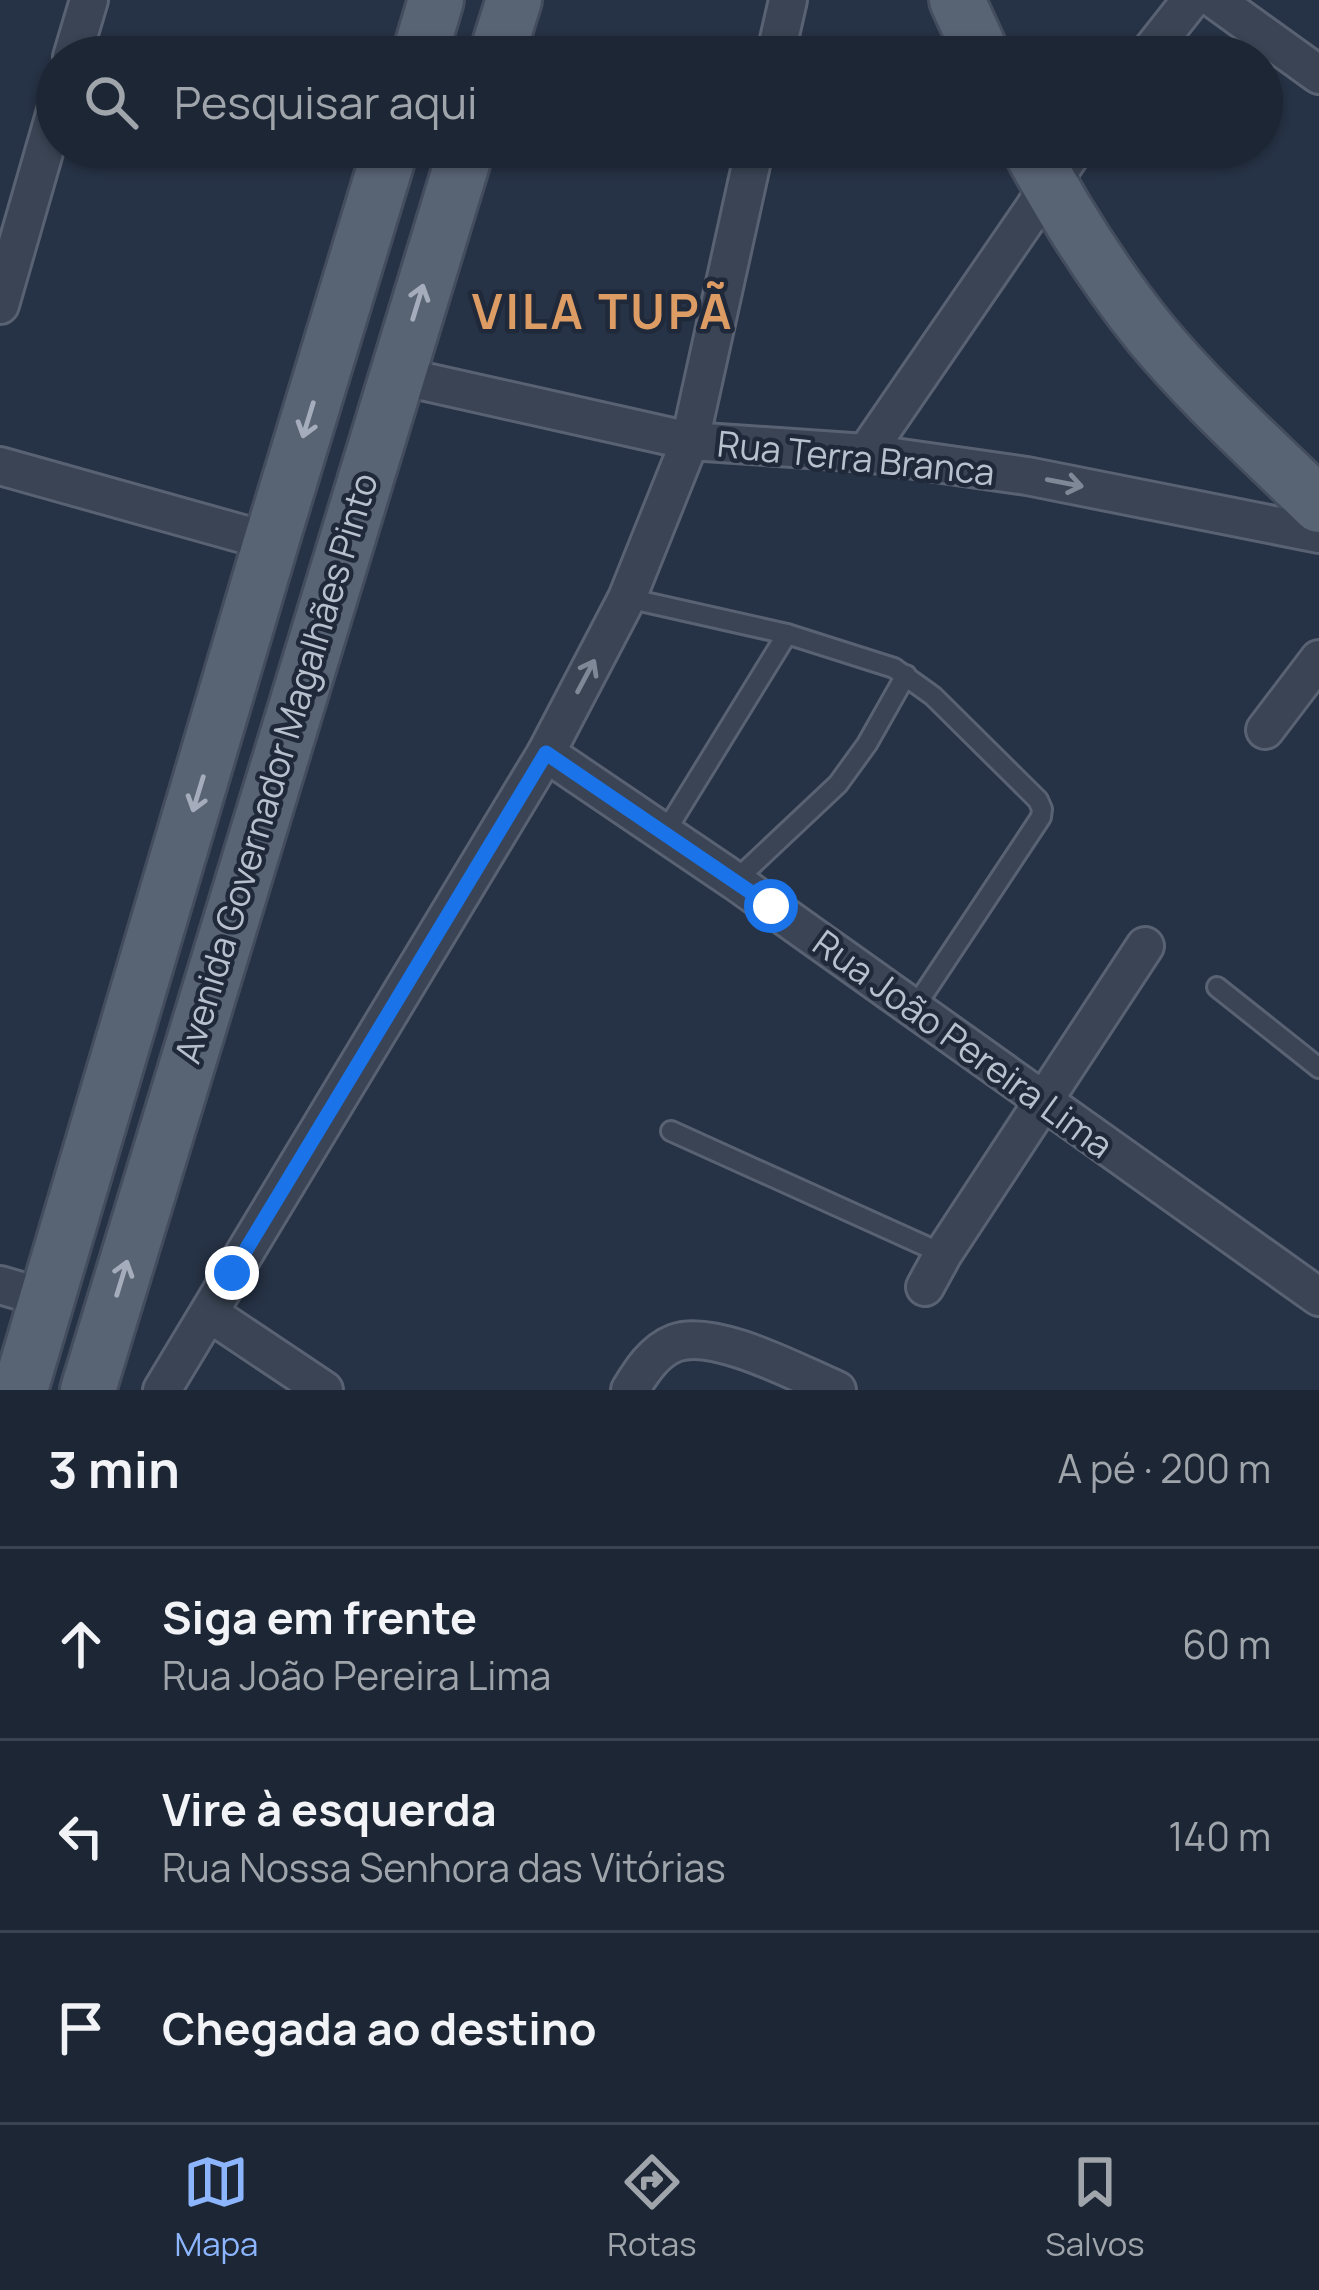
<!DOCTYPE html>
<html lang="pt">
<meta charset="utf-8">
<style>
:root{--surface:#1c2634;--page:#252e3c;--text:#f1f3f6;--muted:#a0a5ac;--line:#3a434f;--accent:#8cb5fe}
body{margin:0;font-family:Manrope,sans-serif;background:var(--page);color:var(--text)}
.stop{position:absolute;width:36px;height:36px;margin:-27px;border:9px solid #1a73e8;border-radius:50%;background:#fff}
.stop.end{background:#1a73e8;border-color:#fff;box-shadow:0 3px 12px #0008}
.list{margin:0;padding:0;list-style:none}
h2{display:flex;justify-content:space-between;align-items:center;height:156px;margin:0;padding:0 48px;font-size:51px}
h2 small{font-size:39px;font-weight:400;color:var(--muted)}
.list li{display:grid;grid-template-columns:78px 1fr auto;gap:36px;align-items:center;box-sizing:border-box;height:192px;padding:0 48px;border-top:3px solid var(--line)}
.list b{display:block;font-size:45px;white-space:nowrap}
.list p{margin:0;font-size:39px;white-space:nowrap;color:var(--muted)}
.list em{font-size:39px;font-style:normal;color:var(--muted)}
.icon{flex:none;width:66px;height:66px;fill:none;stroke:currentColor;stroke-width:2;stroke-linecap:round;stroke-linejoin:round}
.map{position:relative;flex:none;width:1319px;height:1390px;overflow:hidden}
.search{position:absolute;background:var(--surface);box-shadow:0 3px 9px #0004;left:36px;right:36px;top:36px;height:132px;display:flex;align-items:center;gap:30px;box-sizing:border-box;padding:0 42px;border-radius:66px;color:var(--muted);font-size:45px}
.sheet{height:732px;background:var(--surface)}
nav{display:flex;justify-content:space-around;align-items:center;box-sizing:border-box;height:168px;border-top:3px solid var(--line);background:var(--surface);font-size:33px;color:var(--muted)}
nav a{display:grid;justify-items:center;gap:6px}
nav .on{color:var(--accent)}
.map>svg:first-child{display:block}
</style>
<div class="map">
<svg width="1319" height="1390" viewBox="0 0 1319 1390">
<rect width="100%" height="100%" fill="#263245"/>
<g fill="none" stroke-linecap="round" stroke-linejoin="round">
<g stroke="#596272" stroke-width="24">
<g id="lane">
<polyline points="627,598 787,634 894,668 933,696 1038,800 1042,809 1041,817 915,1007"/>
<polyline points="664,834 787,634"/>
<polyline points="735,881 838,784 867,744 906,675"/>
<polyline points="1217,987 1319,1068"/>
<polyline points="671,1131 943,1254"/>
</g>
</g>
<g stroke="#596272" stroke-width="42">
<g id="street">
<polyline points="1215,0 1319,75"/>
<polyline points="72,57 89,0"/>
<polyline points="775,57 788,0"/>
<polyline points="1146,57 1191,0"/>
<polyline points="0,305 57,107"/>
<polyline points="395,375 690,441 866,453 1027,476 1319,534"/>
<polyline points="866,453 1076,147"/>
<polyline points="0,466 271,542"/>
<polyline points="1265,730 1319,659"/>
<polyline points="546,753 735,881 1319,1297"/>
<polyline points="0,1285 48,1299"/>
<polyline points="925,1287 943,1254 1145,946"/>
<polyline points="209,1313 324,1390"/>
<polyline points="162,1390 546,753 627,598 690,441 755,147"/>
<path d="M630 1390C641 1372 654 1351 675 1343 714 1328 799 1374 837 1390"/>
</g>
</g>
<g stroke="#444d5e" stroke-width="60">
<g id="primary">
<polyline points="957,0 983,57"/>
<polyline points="419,57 436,0"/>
<polyline points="496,57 514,0"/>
<path d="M1029 147C1064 212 1104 276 1150 333 1201 395 1262 449 1319 505"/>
<polyline points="20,1390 271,542 391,147"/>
<polyline points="88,1390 467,147"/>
</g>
</g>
<use href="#lane" stroke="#3a4454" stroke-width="18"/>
<use href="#street" stroke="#3a4454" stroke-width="36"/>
<use href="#primary" stroke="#586374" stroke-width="54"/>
</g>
<defs><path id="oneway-shaft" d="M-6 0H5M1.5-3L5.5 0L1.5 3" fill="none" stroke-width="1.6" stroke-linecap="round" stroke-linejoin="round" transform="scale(3)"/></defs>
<g stroke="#a5adbc">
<use href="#oneway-shaft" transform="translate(418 302) rotate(-73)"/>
<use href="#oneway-shaft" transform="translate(308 420) rotate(107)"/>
<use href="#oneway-shaft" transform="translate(198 794) rotate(107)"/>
<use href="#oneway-shaft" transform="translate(122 1278) rotate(-73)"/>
</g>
<g stroke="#7f8897">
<use href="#oneway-shaft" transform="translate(1065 483) rotate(11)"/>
<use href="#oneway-shaft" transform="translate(586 676) rotate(-62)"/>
</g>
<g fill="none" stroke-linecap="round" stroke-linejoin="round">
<polyline stroke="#1a73e8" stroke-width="15" points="232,1273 546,753 771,906"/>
</g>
<g text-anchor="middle" stroke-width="9" stroke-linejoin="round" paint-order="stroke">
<g font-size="36" fill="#b8c0ce" stroke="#1f293a">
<text transform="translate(856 458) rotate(6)" y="13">Rua Terra Branca</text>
<text transform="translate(276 768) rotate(-73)" y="13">Avenida Governador Magalhães Pinto</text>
<text transform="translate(963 1044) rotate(36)" y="13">Rua João Pereira Lima</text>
</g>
<g font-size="48" font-weight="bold" letter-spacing="3" fill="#dd9c64" stroke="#1f293a">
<text x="603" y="329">VILA TUPÃ</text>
</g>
</g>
</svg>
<div class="stop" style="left:771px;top:906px"></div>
<div class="stop end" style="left:232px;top:1273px"></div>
<div class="search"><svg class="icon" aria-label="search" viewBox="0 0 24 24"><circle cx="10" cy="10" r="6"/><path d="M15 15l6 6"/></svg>Pesquisar aqui</div>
</div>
<section class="sheet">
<h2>3 min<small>A pé · 200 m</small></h2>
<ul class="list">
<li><svg class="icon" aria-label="ahead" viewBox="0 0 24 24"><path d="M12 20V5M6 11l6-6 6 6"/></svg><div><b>Siga em frente</b><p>Rua João Pereira Lima</p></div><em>60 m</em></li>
<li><svg class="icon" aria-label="left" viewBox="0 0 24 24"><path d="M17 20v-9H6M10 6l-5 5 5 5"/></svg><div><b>Vire à esquerda</b><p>Rua Nossa Senhora das Vitórias</p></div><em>140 m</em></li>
<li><svg class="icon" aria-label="arrive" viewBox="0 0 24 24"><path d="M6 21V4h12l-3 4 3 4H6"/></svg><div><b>Chegada ao destino</b></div></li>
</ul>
</section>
<nav>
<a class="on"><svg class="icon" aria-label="map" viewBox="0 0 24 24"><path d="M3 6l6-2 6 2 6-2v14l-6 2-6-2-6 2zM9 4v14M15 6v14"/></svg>Mapa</a>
<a><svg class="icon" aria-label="directions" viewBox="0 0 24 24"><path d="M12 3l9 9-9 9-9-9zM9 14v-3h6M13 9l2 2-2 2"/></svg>Rotas</a>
<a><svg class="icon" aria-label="saved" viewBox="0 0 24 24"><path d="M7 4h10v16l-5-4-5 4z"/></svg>Salvos</a>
</nav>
